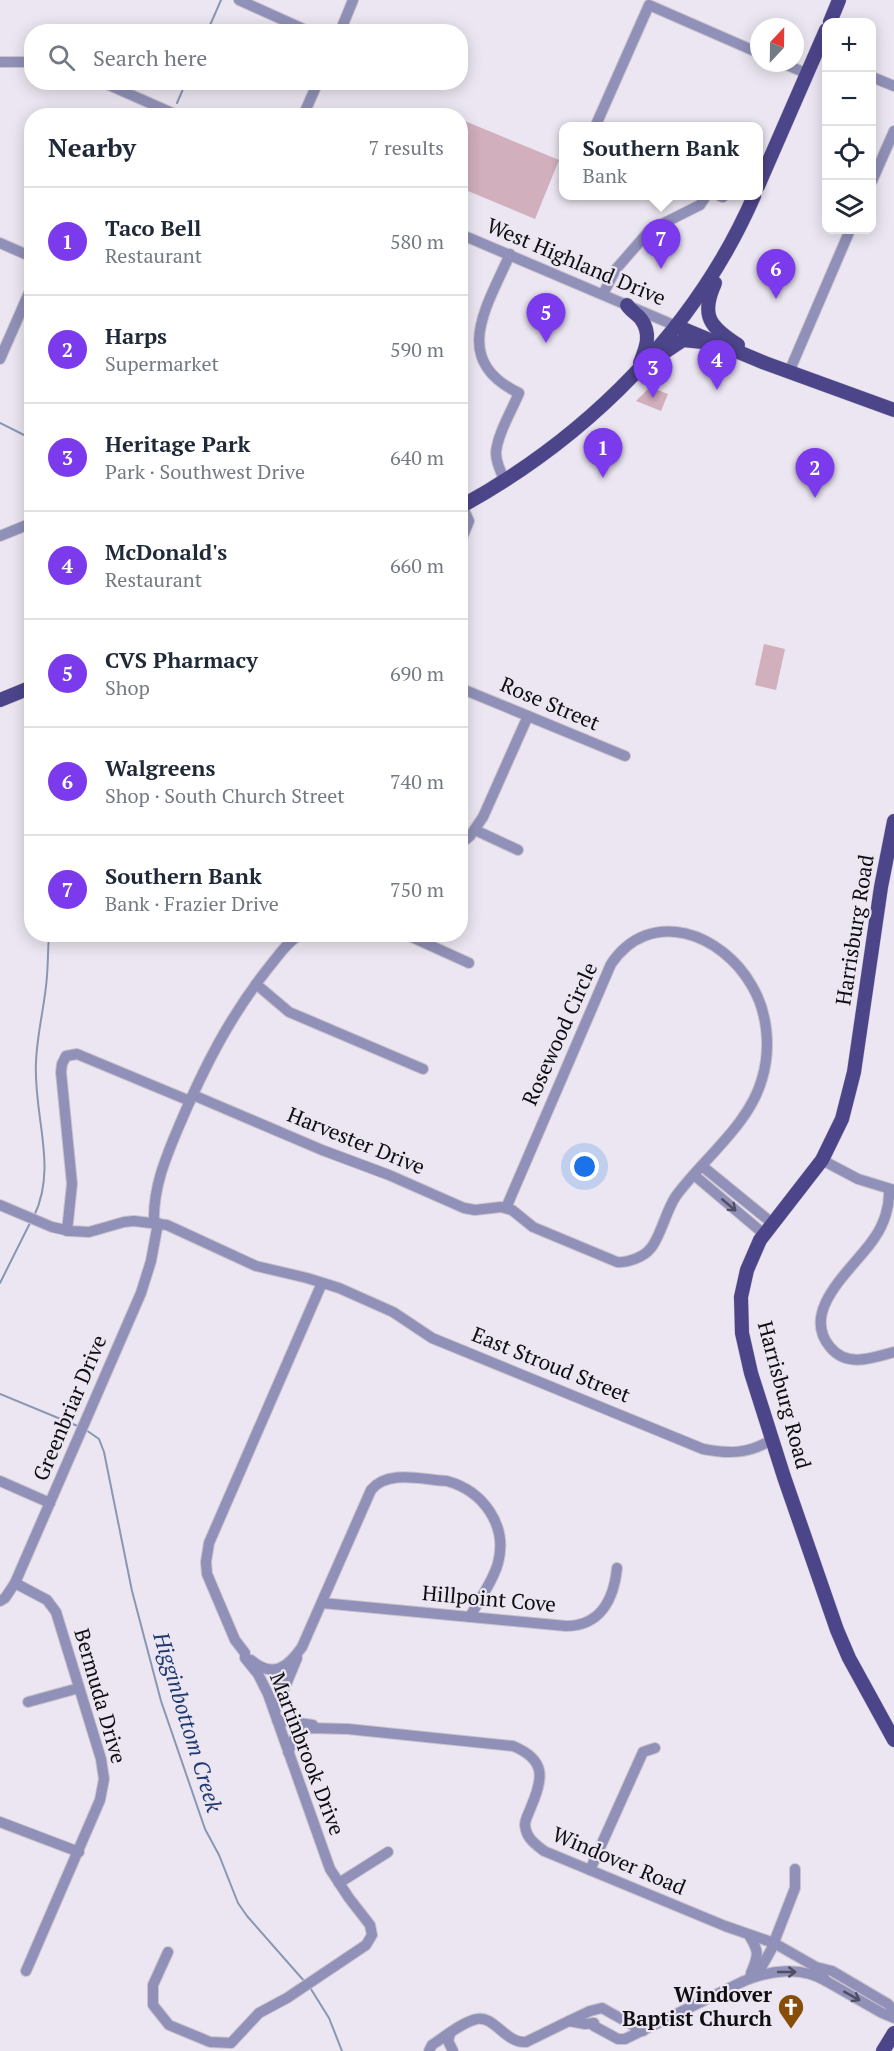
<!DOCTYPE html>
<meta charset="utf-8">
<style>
:root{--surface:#fff;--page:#f6f6f7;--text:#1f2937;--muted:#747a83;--line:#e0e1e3;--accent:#7c3aed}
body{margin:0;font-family:"PT Serif",serif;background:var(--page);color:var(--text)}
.controls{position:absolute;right:18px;top:18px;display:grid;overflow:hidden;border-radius:12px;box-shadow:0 3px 15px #0003}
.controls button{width:54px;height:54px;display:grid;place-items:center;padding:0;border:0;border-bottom:2px solid var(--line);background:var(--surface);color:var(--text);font:30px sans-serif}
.compass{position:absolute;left:750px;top:18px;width:54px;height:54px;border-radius:50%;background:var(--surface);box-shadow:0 3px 15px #0003;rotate:22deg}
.you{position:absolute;left:585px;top:1167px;width:21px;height:21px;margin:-15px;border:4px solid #fff;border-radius:50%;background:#1a73e8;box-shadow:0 0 0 9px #1a73e833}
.badge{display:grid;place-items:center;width:39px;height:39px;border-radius:50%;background:var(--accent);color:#fff;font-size:20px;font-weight:700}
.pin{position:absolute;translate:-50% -50px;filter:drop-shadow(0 2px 3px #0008)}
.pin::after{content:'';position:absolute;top:32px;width:21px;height:18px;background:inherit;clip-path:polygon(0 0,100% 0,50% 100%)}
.popup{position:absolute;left:559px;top:122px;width:204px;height:78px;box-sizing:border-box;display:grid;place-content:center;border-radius:12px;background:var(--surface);filter:drop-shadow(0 2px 4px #0005);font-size:20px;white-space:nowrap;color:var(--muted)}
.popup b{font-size:22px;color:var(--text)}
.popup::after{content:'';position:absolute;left:50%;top:100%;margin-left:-12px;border:12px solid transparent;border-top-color:var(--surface)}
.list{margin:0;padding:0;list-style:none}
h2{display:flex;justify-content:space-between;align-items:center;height:78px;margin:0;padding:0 24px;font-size:26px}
h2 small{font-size:20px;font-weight:400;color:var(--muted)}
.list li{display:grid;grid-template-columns:39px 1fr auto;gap:18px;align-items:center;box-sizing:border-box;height:108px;padding:0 24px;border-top:2px solid var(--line)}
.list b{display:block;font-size:22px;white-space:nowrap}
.list p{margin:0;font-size:20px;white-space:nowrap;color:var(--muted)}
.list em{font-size:20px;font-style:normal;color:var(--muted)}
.icon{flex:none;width:33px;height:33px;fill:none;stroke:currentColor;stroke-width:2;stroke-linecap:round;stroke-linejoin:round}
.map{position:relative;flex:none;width:894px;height:2051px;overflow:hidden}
.search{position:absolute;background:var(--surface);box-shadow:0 3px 15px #0003;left:24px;top:24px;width:444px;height:66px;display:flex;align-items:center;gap:15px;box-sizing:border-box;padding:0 21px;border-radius:24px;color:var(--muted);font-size:22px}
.panel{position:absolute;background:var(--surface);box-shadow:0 3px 15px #0003;left:24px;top:108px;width:444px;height:834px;border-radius:24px}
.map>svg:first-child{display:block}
</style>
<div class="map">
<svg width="894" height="2051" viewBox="0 0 894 2051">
<rect width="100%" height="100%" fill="#ebe6f1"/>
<g fill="#d1afbc">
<polygon points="460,119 559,160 535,219 461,188"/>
<polygon points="650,387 668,394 661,411 636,401"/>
<polygon points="764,644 785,649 776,690 755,685"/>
</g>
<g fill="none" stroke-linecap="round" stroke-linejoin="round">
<g stroke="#8997b2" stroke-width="2">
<polyline points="207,32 221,0"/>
<polyline points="177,103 186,82"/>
<polyline points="0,423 26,436 32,443"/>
<path d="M34 1216C58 1167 33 1115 36 1062 37 1033 45 1005 47 976 48 962 48 948 49 934"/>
<polyline points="0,1283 31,1221"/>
<polyline points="0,1394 80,1427"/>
<polyline points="86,1430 99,1439 104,1452 132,1591 161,1701 205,1829 219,1855 238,1903 247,1916 305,1982"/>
<polyline points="309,1986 329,2018 342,2051"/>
</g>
<g stroke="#c8c3cd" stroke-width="12">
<g id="minor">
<polyline points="239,0 310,32"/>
<polyline points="340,32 353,0"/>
<polyline points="0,62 32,62"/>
<polyline points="782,63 808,74"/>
<polyline points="872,77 894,86"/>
<polyline points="102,82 179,116"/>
<polyline points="303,116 318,82"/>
<polyline points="595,127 649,5 759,53"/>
<polyline points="872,181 894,131"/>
<polyline points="720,196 723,197"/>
<polyline points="460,234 676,326"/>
<polyline points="0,243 32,257"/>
<polyline points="603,294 616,269 650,230 700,205 706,196"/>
<polyline points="0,359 32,286"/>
<polyline points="789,372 850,230"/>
<path d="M505 481C501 473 496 463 496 453 497 435 512 410 519 393 449 360 488 305 510 254"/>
<polyline points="0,536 32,523"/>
<polyline points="460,543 469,521 462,506"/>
<polyline points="460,688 625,756"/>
<polyline points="475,830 518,850"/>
<polyline points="460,844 470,836 483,817 528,716"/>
<polyline points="405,934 469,963"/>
<polyline points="256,984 289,1012 423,1069"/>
<path d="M193 1095 322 1150 389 1175 464 1208 475 1210 501 1207 512 1210 533 1227 617 1262C627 1263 644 1257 650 1249 660 1239 666 1210 676 1196 704 1158 749 1125 762 1079 771 1049 768 1013 752 986 722 933 650 906 611 964L506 1208"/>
<polyline points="822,1160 858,1179 894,1190"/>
<polyline points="702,1166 772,1223"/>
<polyline points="694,1175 764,1234"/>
<path d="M889 1189C890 1206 884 1224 875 1237 857 1266 798 1309 830 1347 847 1368 872 1358 894 1352"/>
<path d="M0 1205 52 1227 70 1231 89 1232 124 1222 134 1221 167 1225 256 1266 307 1278 339 1288 393 1312 432 1338 703 1449C728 1454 749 1454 771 1440"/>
<path d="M154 1222C153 1187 166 1157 179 1126 204 1067 230 1016 269 967 279 955 288 941 301 934"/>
<polyline points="67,1231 72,1184 61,1072 62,1064 66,1056 77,1054 190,1101"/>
<polyline points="0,1481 50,1503"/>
<polyline points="15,1583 47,1600 56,1612 101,1759 104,1779 100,1800 26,1971"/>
<polyline points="0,1601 5,1598 15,1583 141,1293 151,1261 158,1223"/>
<path d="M322 1603 566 1626C601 1626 614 1598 617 1568"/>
<path d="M251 1660C273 1679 288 1667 302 1647L371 1490C388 1469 423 1480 447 1481 483 1491 508 1525 498 1563 493 1582 479 1599 470 1617"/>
<polyline points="28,1702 79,1688"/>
<polyline points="275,1711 297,1658"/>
<polyline points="277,1720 313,1725"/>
<path d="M288 1752 296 1735 310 1728 348 1729 513 1746C547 1760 543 1779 531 1807 529 1813 525 1819 525 1825 526 1838 535 1844 544 1851L725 1926 774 1943 816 1967 832 1971 888 2004 894 2011"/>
<polyline points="0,1822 79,1852"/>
<polyline points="590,1870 643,1752 655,1748"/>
<polyline points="339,1883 388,1852"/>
<path d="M749 1935C759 1951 759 1955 751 1973"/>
<polyline points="168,1952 153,1985 153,2005 169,2025 210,2042 231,2043 259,2013 287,1998 366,1945 372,1935 370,1925 349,1898 330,1869 268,1694 258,1674 245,1658 245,1653 235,1640 207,1574 206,1562 209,1543 322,1283"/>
<polyline points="750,1977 762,1966 771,1950 795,1888 795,1869"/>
<polyline points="823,1977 826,1981 882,2013 894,2018"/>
<polyline points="569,2021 590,2011 602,2008 643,2031"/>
<polyline points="450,2034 448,2041 453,2051"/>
<path d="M429 2051 432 2045C444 2037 464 2021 477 2019 494 2015 506 2044 526 2042L569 2021 585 2024 594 2023V2026L618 2039H625L744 1981C770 1970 802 1966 826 1981"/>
</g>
</g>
<g stroke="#c8c3cd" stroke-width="15">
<g id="major">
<polyline points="830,22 839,0"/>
<polyline points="758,186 826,30"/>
<path d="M715 283C700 316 710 327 738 345"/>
<path d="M627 305C631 311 637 314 641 319 652 334 646 348 640 363"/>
<polyline points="676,326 765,363 894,410"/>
<polyline points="659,356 683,340 703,342"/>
<path d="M460 507C588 437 696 329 754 196"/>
<polyline points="0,700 32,687"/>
<polyline points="894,821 881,887 854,1072 842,1119 822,1160 760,1240 747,1270 741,1297 742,1333 751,1373 784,1477 837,1630 849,1658 894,1740"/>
<polyline points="883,2051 894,2033"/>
</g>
</g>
<use href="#minor" stroke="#9190b8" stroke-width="10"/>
<use href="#major" stroke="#4d458a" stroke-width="14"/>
</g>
<defs><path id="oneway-shaft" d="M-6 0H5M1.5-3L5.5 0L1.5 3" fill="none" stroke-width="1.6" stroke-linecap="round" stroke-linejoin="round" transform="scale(1.5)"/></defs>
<g stroke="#504e64">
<use href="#oneway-shaft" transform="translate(729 1205) rotate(40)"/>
<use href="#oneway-shaft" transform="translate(787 1972)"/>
<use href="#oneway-shaft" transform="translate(852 1996) rotate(29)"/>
</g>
<defs>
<g id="church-pin" transform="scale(1.35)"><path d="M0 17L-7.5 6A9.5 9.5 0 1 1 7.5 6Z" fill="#884d08" stroke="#ebe6f1"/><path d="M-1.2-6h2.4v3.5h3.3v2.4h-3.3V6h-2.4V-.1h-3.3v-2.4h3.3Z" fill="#fff"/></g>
</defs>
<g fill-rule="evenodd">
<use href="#church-pin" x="791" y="2007"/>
</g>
<g text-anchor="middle" stroke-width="4.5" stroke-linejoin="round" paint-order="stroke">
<g font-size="21" fill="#0e0d10" stroke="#ebe6f1">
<text transform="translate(576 262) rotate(23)" y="7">West Highland Drive</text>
<text transform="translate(550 704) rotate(23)" y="7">Rose Street</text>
<text transform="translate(855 930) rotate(-81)" y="7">Harrisburg Road</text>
<text transform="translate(560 1034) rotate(-66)" y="7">Rosewood Circle</text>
<text transform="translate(356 1141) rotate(22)" y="7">Harvester Drive</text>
<text transform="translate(551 1365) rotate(22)" y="7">East Stroud Street</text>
<text transform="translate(784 1395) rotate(75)" y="7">Harrisburg Road</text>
<text transform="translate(70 1408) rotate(-67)" y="7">Greenbriar Drive</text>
<text transform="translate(489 1599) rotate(5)" y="7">Hillpoint Cove</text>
<text transform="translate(100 1696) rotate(74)" y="7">Bermuda Drive</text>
<text transform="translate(307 1754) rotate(69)" y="7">Martinbrook Drive</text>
<text transform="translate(619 1861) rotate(23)" y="7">Windover Road</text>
</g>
<g font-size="21" font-weight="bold" fill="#0e0d10" stroke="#ebe6f1" text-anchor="end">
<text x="772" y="2002">Windover<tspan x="772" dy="24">Baptist Church</tspan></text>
</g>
<g font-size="22" font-style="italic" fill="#1f3970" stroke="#ebe6f1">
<text transform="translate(188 1722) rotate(73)" y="8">Higginbottom Creek</text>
</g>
</g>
</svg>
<div class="controls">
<button>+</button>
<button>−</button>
<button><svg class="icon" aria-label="locate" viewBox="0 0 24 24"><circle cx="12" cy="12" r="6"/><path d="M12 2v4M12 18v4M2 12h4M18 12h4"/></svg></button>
<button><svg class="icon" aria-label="layers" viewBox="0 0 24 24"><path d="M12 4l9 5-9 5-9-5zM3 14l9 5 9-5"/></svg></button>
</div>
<svg class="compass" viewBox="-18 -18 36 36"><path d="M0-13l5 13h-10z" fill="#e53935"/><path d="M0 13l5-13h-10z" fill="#747a83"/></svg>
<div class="you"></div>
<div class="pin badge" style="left:603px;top:478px">1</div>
<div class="pin badge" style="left:815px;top:498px">2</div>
<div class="pin badge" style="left:653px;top:398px">3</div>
<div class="pin badge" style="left:717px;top:390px">4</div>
<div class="pin badge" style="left:546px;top:343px">5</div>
<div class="pin badge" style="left:776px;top:299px">6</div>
<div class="pin badge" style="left:661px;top:269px">7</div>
<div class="popup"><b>Southern Bank</b>Bank</div>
<div class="search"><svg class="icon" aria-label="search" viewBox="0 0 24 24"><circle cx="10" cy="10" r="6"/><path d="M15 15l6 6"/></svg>Search here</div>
<section class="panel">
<h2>Nearby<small>7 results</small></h2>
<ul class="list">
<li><span class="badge">1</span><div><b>Taco Bell</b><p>Restaurant</p></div><em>580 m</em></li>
<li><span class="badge">2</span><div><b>Harps</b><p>Supermarket</p></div><em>590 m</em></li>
<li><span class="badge">3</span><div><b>Heritage Park</b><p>Park · Southwest Drive</p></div><em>640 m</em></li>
<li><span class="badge">4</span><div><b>McDonald's</b><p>Restaurant</p></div><em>660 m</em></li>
<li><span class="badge">5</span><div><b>CVS Pharmacy</b><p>Shop</p></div><em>690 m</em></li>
<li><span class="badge">6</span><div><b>Walgreens</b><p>Shop · South Church Street</p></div><em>740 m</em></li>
<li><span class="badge">7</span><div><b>Southern Bank</b><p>Bank · Frazier Drive</p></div><em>750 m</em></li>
</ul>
</section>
</div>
